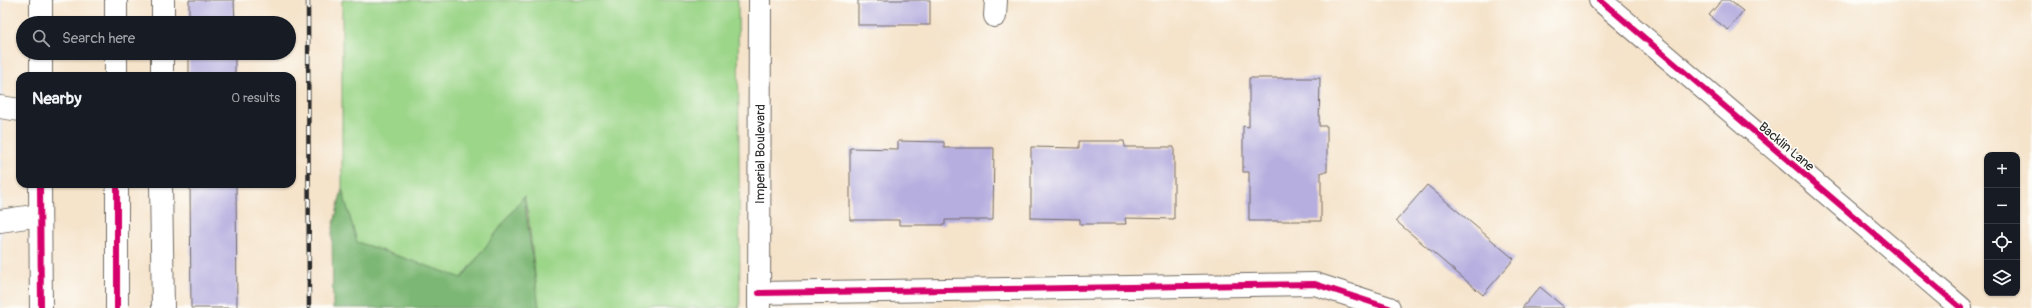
<!DOCTYPE html>
<meta charset="utf-8">
<style>
:root{--surface:#171b24;--page:#242831;--text:#f1f3f6;--muted:#9ea1a6;--line:#363941}
body{margin:0;font-family:Pangolin,sans-serif;background:var(--page);color:var(--text)}
.controls{position:absolute;right:12px;bottom:12px;display:grid;overflow:hidden;border-radius:8px;box-shadow:0 1px 3px #0004}
.controls button{width:36px;height:36px;display:grid;place-items:center;padding:0;border:0;border-bottom:1px solid var(--line);background:var(--surface);color:var(--text);font:20px sans-serif}
.list{margin:0;padding:0;list-style:none}
h2{display:flex;justify-content:space-between;align-items:center;height:52px;margin:0;padding:0 16px;font-size:17px}
h2 small{font-size:13px;font-weight:400;color:var(--muted)}
.icon{flex:none;width:22px;height:22px;fill:none;stroke:currentColor;stroke-width:2;stroke-linecap:round;stroke-linejoin:round}
.map{position:relative;flex:none;width:2032px;height:308px;overflow:hidden}
.search{position:absolute;background:var(--surface);box-shadow:0 1px 3px #0004;left:16px;top:16px;width:280px;height:44px;display:flex;align-items:center;gap:10px;box-sizing:border-box;padding:0 14px;border-radius:22px;color:var(--muted);font-size:15px}
.panel{position:absolute;background:var(--surface);box-shadow:0 1px 3px #0004;left:16px;top:72px;width:280px;height:116px;border-radius:12px}
.map>svg:first-child{display:block}
</style>
<div class="map">
<svg width="2032" height="308" viewBox="0 0 2032 308">
<rect width="100%" height="100%" fill="#fdfcf7"/>
<filter id="ink" filterUnits="userSpaceOnUse"><feTurbulence type="fractalNoise" baseFrequency=".025" numOctaves="2"/><feDisplacementMap in="SourceGraphic" scale="8" xChannelSelector="R" yChannelSelector="G"/><feConvolveMatrix kernelMatrix="1 2 1 2 8 2 1 2 1" color-interpolation-filters="sRGB"/></filter>
<filter id="wash" filterUnits="userSpaceOnUse"><feTurbulence type="fractalNoise" baseFrequency=".012" numOctaves="4" result="noise"/><feDisplacementMap in="SourceGraphic" scale="16" xChannelSelector="R" yChannelSelector="G"/><feGaussianBlur stdDeviation="0.9" result="paint"/><feColorMatrix in="noise" values="0 0 0 0 0 0 0 0 0 0 0 0 0 0 0 0 0 1.4 0 .05"/><feComposite in="paint" operator="in"/></filter>
<g filter="url(#wash)">
<rect width="100%" height="100%" fill="#f5e3ca"/>
<polygon fill="#cddbfa" points="0,0 2,0 1,308 0,308"/>
<polygon fill="#9cd689" stroke="#64805a" points="342,0 738,0 740,308 539,308 528,214 524,196 462,278 357,242 342,189"/>
<polygon fill="#7db775" stroke="#547150" points="342,189 357,242 462,278 524,196 539,308 333,308 332,232"/>
<g id="blocks">
<g fill="#b6aedf">
<polygon points="189,0 234,0 235,23 189,23"/>
<rect x="858" y="0" width="72" height="25"/>
<polygon points="1722,0 1729,0 1743,11 1728,30 1709,15"/>
<rect x="189" y="53" width="46" height="23"/>
<polygon points="1249,78 1320,78 1319,126 1327,126 1327,172 1321,172 1321,221 1249,221 1249,172 1243,172 1243,126 1249,127"/>
<polygon points="898,141 944,142 944,148 994,148 993,220 945,220 945,225 899,225 899,220 850,220 850,148 898,149"/>
<polygon points="1079,141 1124,141 1125,147 1174,147 1174,219 1125,218 1126,224 1080,224 1080,219 1031,218 1031,147 1079,148"/>
<polygon points="190,184 236,184 237,308 191,308"/>
<polygon points="1427,185 1514,259 1483,295 1396,221"/>
<polygon points="1540,287 1565,308 1522,308"/>
</g>
</g>
</g>
<g filter="url(#ink)">
<use href="#blocks" fill-opacity="0" stroke="#726b63" stroke-width="1"/>
<g fill="none" stroke-linecap="round" stroke-linejoin="round">
<g stroke="#726b63" stroke-width="24">
<g id="minor">
<polyline points="163,0 163,23"/>
<polyline points="1600,0 1961,308"/>
<polyline points="995,16 996,0"/>
<polyline points="162,76 162,53"/>
<polyline points="0,107 20,110"/>
<polyline points="161,184 163,308"/>
<polyline points="0,221 40,215"/>
<polyline points="759,293 1315,284 1389,308"/>
<path id="s1" d="M759 307 760 0"/>
</g>
</g>
<g stroke="#726b63" stroke-width="24">
<g id="major">
<polyline points="116,0 116,23"/>
<polyline points="41,23 41,0"/>
<polyline points="116,53 116,76"/>
<polyline points="41,76 41,53"/>
<polyline points="40,184 41,308"/>
<polyline points="117,184 117,308"/>
</g>
</g>
<use href="#minor" stroke="#fff" stroke-width="22"/>
<use href="#major" stroke="#fff" stroke-width="22"/>
<g stroke="#2b2b2b" stroke-width="4.5">
<polyline id="rail" points="308,0 309,308"/>
</g>
<use href="#rail" stroke="#fdfcf7" stroke-width="3" stroke-dasharray="9" stroke-linecap="butt"/>
<g stroke="#fdfcf7" stroke-width="8">
<g id="cycleway">
<polyline points="1600,0 1961,308"/>
<polyline points="40,184 41,308"/>
<polyline points="117,184 117,308"/>
<polyline points="759,293 1315,284 1389,308"/>
</g>
</g>
<use href="#cycleway" stroke="#d6006c" stroke-width="6"/>
</g>
</g>
<g text-anchor="middle" stroke-width="3.5" stroke-linejoin="round" paint-order="stroke">
<g font-size="13" fill="#2b2b2b" stroke="#fdfcf7">
<text transform="translate(1787 146) rotate(40)" y="5">Backlin Lane</text>
<text dy="5" stroke="none"><textPath href="#s1" startOffset="153">Imperial Boulevard</textPath></text>
</g>
</g>
</svg>
<div class="controls">
<button>+</button>
<button>−</button>
<button><svg class="icon" aria-label="locate" viewBox="0 0 24 24"><circle cx="12" cy="12" r="6"/><path d="M12 2v4M12 18v4M2 12h4M18 12h4"/></svg></button>
<button><svg class="icon" aria-label="layers" viewBox="0 0 24 24"><path d="M12 4l9 5-9 5-9-5zM3 14l9 5 9-5"/></svg></button>
</div>
<div class="search"><svg class="icon" aria-label="search" viewBox="0 0 24 24"><circle cx="10" cy="10" r="6"/><path d="M15 15l6 6"/></svg>Search here</div>
<section class="panel">
<h2>Nearby<small>0 results</small></h2>
<ul class="list">
</ul>
</section>
</div>
